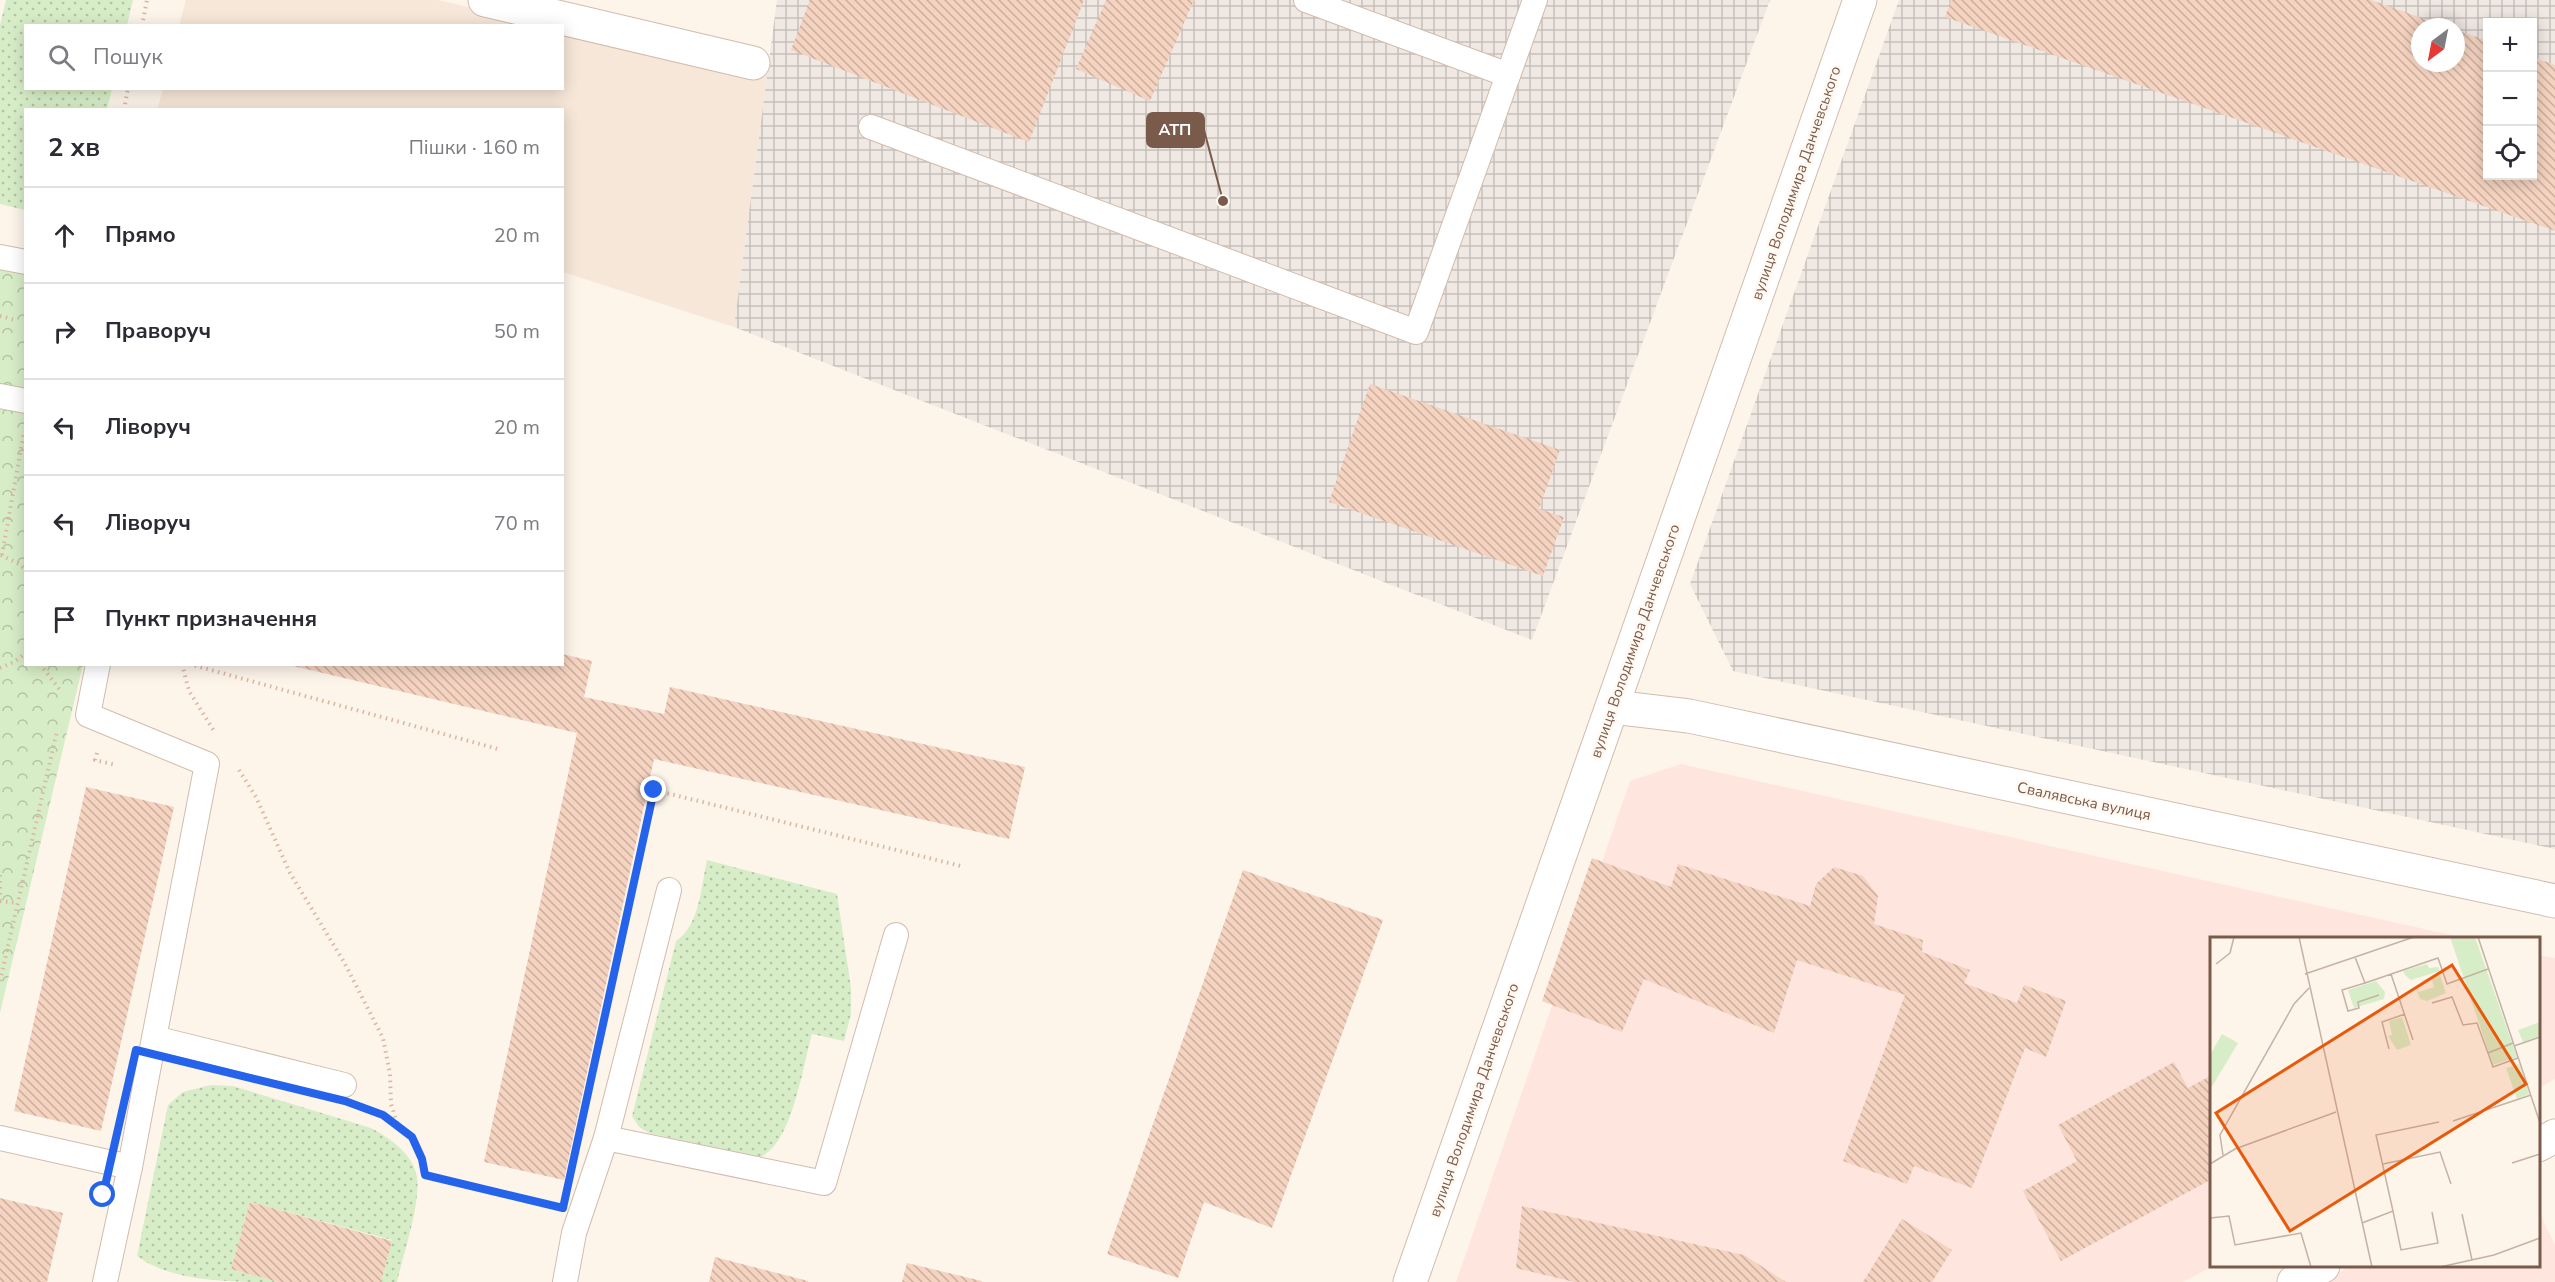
<!DOCTYPE html>
<html lang="uk">
<meta charset="utf-8">
<style>
:root{--surface:#fff;--page:#f7f7f7;--text:#2b2b33;--muted:#7c7c81;--line:#e1e1e2}
body{margin:0;font-family:"Nunito Sans",sans-serif;background:var(--page);color:var(--text)}
.controls{position:absolute;right:18px;top:18px;display:grid;overflow:hidden;border-radius:0px;box-shadow:0 3px 15px #0003}
.controls button{width:54px;height:54px;display:grid;place-items:center;padding:0;border:0;border-bottom:2px solid var(--line);background:var(--surface);color:var(--text);font:30px sans-serif}
.compass{position:absolute;left:2411px;top:18px;width:54px;height:54px;border-radius:50%;background:var(--surface);box-shadow:0 3px 15px #0003;rotate:212deg}
.stop{position:absolute;width:18px;height:18px;margin:-14px;border:4px solid #2563eb;border-radius:50%;background:#fff}
.stop.end{background:#2563eb;border-color:#fff;box-shadow:0 2px 6px #0008}
.list{margin:0;padding:0;list-style:none}
h2{display:flex;justify-content:space-between;align-items:center;height:78px;margin:0;padding:0 24px;font-size:26px}
h2 small{font-size:20px;font-weight:400;color:var(--muted)}
.list li{display:grid;grid-template-columns:39px 1fr auto;gap:18px;align-items:center;box-sizing:border-box;height:96px;padding:0 24px;border-top:2px solid var(--line)}
.list b{display:block;font-size:22px;white-space:nowrap}
.list em{font-size:20px;font-style:normal;color:var(--muted)}
.icon{flex:none;width:33px;height:33px;fill:none;stroke:currentColor;stroke-width:2;stroke-linecap:round;stroke-linejoin:round}
.map{position:relative;flex:none;width:2555px;height:1282px;overflow:hidden}
.search{position:absolute;background:var(--surface);box-shadow:0 3px 15px #0003;left:24px;top:24px;width:540px;height:66px;display:flex;align-items:center;gap:15px;box-sizing:border-box;padding:0 21px;border-radius:0px;color:var(--muted);font-size:22px}
.panel{position:absolute;background:var(--surface);box-shadow:0 3px 15px #0003;left:24px;top:108px;width:540px;height:558px;border-radius:0px}
.map>svg:first-child{display:block}
</style>
<div class="map">
<svg width="2555" height="1282" viewBox="0 0 2555 1282">
<defs>
<pattern id="industrial-grid" width="8" height="8" patternUnits="userSpaceOnUse" patternTransform="scale(1.5)"><rect width="8" height="8" fill="#efe8e3"/><path d="M0 4h8M4 0v8" fill="none" stroke="#c7bfba"/></pattern>
<pattern id="grass-dots" width="8" height="8" patternUnits="userSpaceOnUse" patternTransform="scale(1.5)"><rect width="8" height="8" fill="#d7edc7"/><path d="M2 2h.1M6 6h.1" fill="none" stroke="#b3c3a4" stroke-width="1.8" stroke-linecap="round"/></pattern>
<pattern id="park-crowns" width="20" height="18" patternUnits="userSpaceOnUse" patternTransform="scale(1.5)"><rect width="20" height="18" fill="#d7edc7"/><path d="M2 6a3 3 0 1 1 6 0M12 15a3 3 0 1 1 6 0" fill="none" stroke="#b3c3a4"/></pattern>
<pattern id="building-back-hatch" width="6" height="6" patternUnits="userSpaceOnUse" patternTransform="scale(1.5)"><rect width="6" height="6" fill="#f4d3c0"/><path d="M-1 5l2 2M0 0l6 6M5-1l2 2" fill="none" stroke="#cbae9e"/></pattern>
</defs>
<rect width="100%" height="100%" fill="#fdf5ea"/>
<g fill="#f6e7d8">
<polygon points="186,0 437,0 549,25 179,26"/>
<polygon points="563,29 767,75 734,327 563,272 562,110 157,110 163,89 562,88"/>
</g>
<g fill="#fee6de">
<polygon points="1681,764 2465,938 2212,938 2213,1266 2183,1282 1456,1282 1630,781"/>
<polygon points="2538,955 2555,958 2555,1079 2539,1088"/>
<polygon points="2539,1212 2555,1245 2555,1282 2321,1282 2351,1266 2538,1266"/>
</g>
<g fill="url(#industrial-grid)" fill-rule="evenodd">
<polygon points="777,0 1770,0 1532,640 734,327"/>
<path d="M1899 0H2555V849L1733 671 1690 584ZM2488 22H2532V176H2488ZM2420 27H2456V63H2420Z"/>
</g>
<g fill="url(#grass-dots)">
<polygon points="6,0 133,0 127,25 26,26 26,88 112,89 107,109 26,110 25,210 0,204 0,25"/>
<path d="M707 860 837 894 851 988V1014L844 1041 812 1034C803 1065 793 1138 764 1155 761 1157 755 1157 751 1157L649 1133 639 1127 632 1116 676 941C700 925 701 886 707 860Z"/>
<path d="M211 1085 233 1086 371 1128C390 1138 413 1154 417 1177 421 1202 403 1256 397 1282H381L392 1240 250 1202 231 1269 278 1282C231 1282 171 1282 137 1256L168 1105 183 1092Z"/>
</g>
<polygon fill="url(#park-crowns)" points="0,266 25,272 26,664 83,665 0,1013"/>
<g fill="url(#building-back-hatch)">
<polygon points="810,0 1084,0 1029,142 791,50"/>
<polygon points="1106,0 1194,0 1150,101 1076,69"/>
<polygon points="1951,0 2371,0 2447,27 2420,27 2420,63 2456,63 2456,30 2488,41 2488,176 2532,176 2532,57 2555,65 2555,231 1945,17"/>
<polygon points="1370,384 1560,450 1539,509 1564,517 1543,576 1329,502"/>
<polygon points="562,654 592,661 584,697 664,714 670,687 1025,767 1009,839 654,759 564,1180 484,1162 577,733 289,665 562,664"/>
<polygon points="86,787 174,807 101,1131 14,1111"/>
<polygon points="1592,858 1671,887 1678,864 1810,906 1816,884 1834,867 1863,876 1878,896 1874,924 1923,940 1922,952 1970,970 1964,983 2017,1003 2024,985 2066,1001 2046,1057 2025,1048 1972,1188 1914,1166 1907,1184 1843,1161 1905,995 1797,960 1774,1033 1644,979 1622,1032 1542,1001"/>
<polygon points="1243,870 1383,920 1272,1228 1204,1202 1178,1278 1107,1254"/>
<polygon points="2174,1062 2188,1088 2212,1075 2212,1179 2061,1261 2023,1191 2077,1161 2058,1125"/>
<polygon points="0,1198 63,1213 47,1282 0,1282"/>
<polygon points="250,1202 392,1241 381,1282 278,1282 231,1269"/>
<polygon points="1522,1206 1744,1255 1786,1282 1574,1282 1516,1268"/>
<polygon points="1902,1219 1952,1250 1932,1282 1863,1282"/>
<polygon points="715,1257 808,1281 808,1282 709,1282"/>
<polygon points="907,1263 982,1281 982,1282 902,1282"/>
</g>
<g fill="none" stroke-linecap="round" stroke-linejoin="round">
<g stroke="#d1bcae" stroke-width="26">
<g id="service">
<polyline points="1306,0 1508,75"/>
<polyline points="871,127 1416,332 1535,0"/>
<polyline points="0,257 26,262"/>
<polyline points="0,396 26,401"/>
<polyline points="98,664 88,715 207,764 154,1038 344,1085"/>
<polyline points="0,1138 130,1167 105,1282"/>
<polyline points="606,1138 824,1183 896,935"/>
<polyline points="130,1167 154,1038"/>
<polyline points="565,1282 574,1233 606,1138 669,890"/>
</g>
</g>
<g stroke="#d1bcae" stroke-width="35">
<g id="minor">
<polyline points="485,0 753,63"/>
<polyline points="2538,1145 2555,1136"/>
<polyline points="2294,1282 2323,1266"/>
</g>
</g>
<g stroke="#d1bcae" stroke-width="35">
<g id="tertiary">
<polyline points="1613,707 1689,716 2555,901"/>
<polyline points="1410,1282 1860,0"/>
</g>
</g>
<g stroke="#dab6a2" stroke-width="4" stroke-dasharray="1.5 4.5" stroke-linecap="butt">
<polyline points="142,26 147,0"/>
<polyline points="124,110 128,88"/>
<polyline points="0,316 15,320"/>
<polyline points="1,555 19,564 26,570"/>
<polyline points="2,555 24,432"/>
<polyline points="40,664 60,690"/>
<polyline points="182,664 189,691 214,731"/>
<polyline points="189,664 498,749"/>
<polyline points="0,668 14,662 26,653"/>
<polyline points="97,753 95,760 116,765"/>
<polyline points="239,770 256,797 290,873 344,962 383,1038 390,1074 391,1104 398,1126"/>
<polyline points="0,875 0,896"/>
<polyline points="634,882 654,790 961,866"/>
<polyline points="0,901 18,903"/>
<polyline points="0,981 57,731"/>
<path d="M367 1109C400 1121 419 1139 425 1175L550 1205"/>
</g>
<use href="#service" stroke="#fff" stroke-width="24"/>
<use href="#minor" stroke="#fff" stroke-width="33"/>
<use href="#tertiary" stroke="#fff" stroke-width="33"/>
</g>
<g fill="none" stroke-linecap="round" stroke-linejoin="round">
<polyline stroke="#2563eb" stroke-width="8" points="103,1195 136,1050 345,1101 383,1115 412,1137 422,1159 425,1175 563,1208 654,790"/>
</g>
<g text-anchor="middle" stroke-width="5" stroke-linejoin="round" paint-order="stroke">
<g font-size="15" fill="#7a5a4b" stroke="#fff9f1">
<text transform="translate(1796 183) rotate(-71)" y="5">вулиця Володимира Данчевського</text>
<text transform="translate(1635 641) rotate(-71)" y="5">вулиця Володимира Данчевського</text>
<text transform="translate(2084 801) rotate(12)" y="5">Свалявська вулиця</text>
<text transform="translate(1474 1100) rotate(-71)" y="5">вулиця Володимира Данчевського</text>
</g>
</g>
<g transform="translate(2210 937)">
<rect width="330" height="330" fill="#fdf5ea"/>
<path d="M217 27 219 31 228 30 230 34 201 43 195 38 193 34ZM230 38 236 56 217 64 210 62 205 49 209 55 224 50 222 43 209 44ZM192 80 201 108 187 113 178 99 182 98 179 84ZM309 127 319 157 307 162 296 131Z" fill="#d7edc7"/>
<path d="M12 97 28 106 0 153V118Z" fill="#d7edc7"/>
<path d="M240 0H265L307 120 283 128ZM166 44 175 55 174 62 144 71 138 53ZM330 85V99L313 105 308 93Z" fill="#d7edc7"/>
<path fill="none" stroke="#c5b2a5" stroke-width="1.5" d="M89 0 162 330M268 0 330 186M145 20 155 46 228 21 237 47 278 32M6 27 20 16 24 0M95 37 204 0M181 37 203 103M155 46 132 53 138 74 149 71 148 65 169 58M222 66 242 60 253 88 267 86 278 116 303 106M304 109 330 100M179 112 172 85 195 77M278 116 283 130 308 121M243 184 321 158M13 218 10 198 84 67 99 51M302 226 330 217M0 227 25 212 126 175M173 227 230 215 241 247M183 274 166 198 229 185M252 277 262 323M0 281 19 279 25 308 91 296 101 330M152 286 183 274 191 313 228 306 222 275M230 330 284 318 330 301"/>
<path fill="#e8590c" fill-opacity="0.15" stroke="#e8590c" stroke-width="3" d="M242 28 316 147 80 294 6 176Z"/>
<rect width="330" height="330" fill="none" stroke="#7a5a4b" stroke-width="3"/>
</g>
<path fill="none" stroke="#7a5a4b" stroke-width="2" d="M1223 201L1204 130"/>
<circle fill="#7a5a4b" stroke="#fff9f1" stroke-width="2" cx="1223" cy="201" r="6"/>
<rect fill="#7a5a4b" stroke="#7a5a4b" stroke-width="2" x="1147" y="113" width="57" height="34" rx="6"/>
<g font-size="16" text-anchor="middle" font-weight="bold" fill="#fff">
<text x="1175" y="135">АТП</text>
</g>
</svg>
<div class="controls">
<button>+</button>
<button>−</button>
<button><svg class="icon" aria-label="locate" viewBox="0 0 24 24"><circle cx="12" cy="12" r="6"/><path d="M12 2v4M12 18v4M2 12h4M18 12h4"/></svg></button>
</div>
<svg class="compass" viewBox="-18 -18 36 36"><path d="M0-13l5 13h-10z" fill="#e53935"/><path d="M0 13l5-13h-10z" fill="#7c7c81"/></svg>
<div class="stop" style="left:103px;top:1195px"></div>
<div class="stop end" style="left:654px;top:790px"></div>
<div class="search"><svg class="icon" aria-label="search" viewBox="0 0 24 24"><circle cx="10" cy="10" r="6"/><path d="M15 15l6 6"/></svg>Пошук</div>
<section class="panel">
<h2>2 хв<small>Пішки · 160 m</small></h2>
<ul class="list">
<li><svg class="icon" aria-label="ahead" viewBox="0 0 24 24"><path d="M12 20V5M6 11l6-6 6 6"/></svg><div><b>Прямо</b></div><em>20 m</em></li>
<li><svg class="icon" aria-label="right" viewBox="0 0 24 24"><path d="M7 20v-9h11M14 6l5 5-5 5"/></svg><div><b>Праворуч</b></div><em>50 m</em></li>
<li><svg class="icon" aria-label="left" viewBox="0 0 24 24"><path d="M17 20v-9H6M10 6l-5 5 5 5"/></svg><div><b>Ліворуч</b></div><em>20 m</em></li>
<li><svg class="icon" aria-label="left" viewBox="0 0 24 24"><path d="M17 20v-9H6M10 6l-5 5 5 5"/></svg><div><b>Ліворуч</b></div><em>70 m</em></li>
<li><svg class="icon" aria-label="arrive" viewBox="0 0 24 24"><path d="M6 21V4h12l-3 4 3 4H6"/></svg><div><b>Пункт призначення</b></div></li>
</ul>
</section>
</div>
